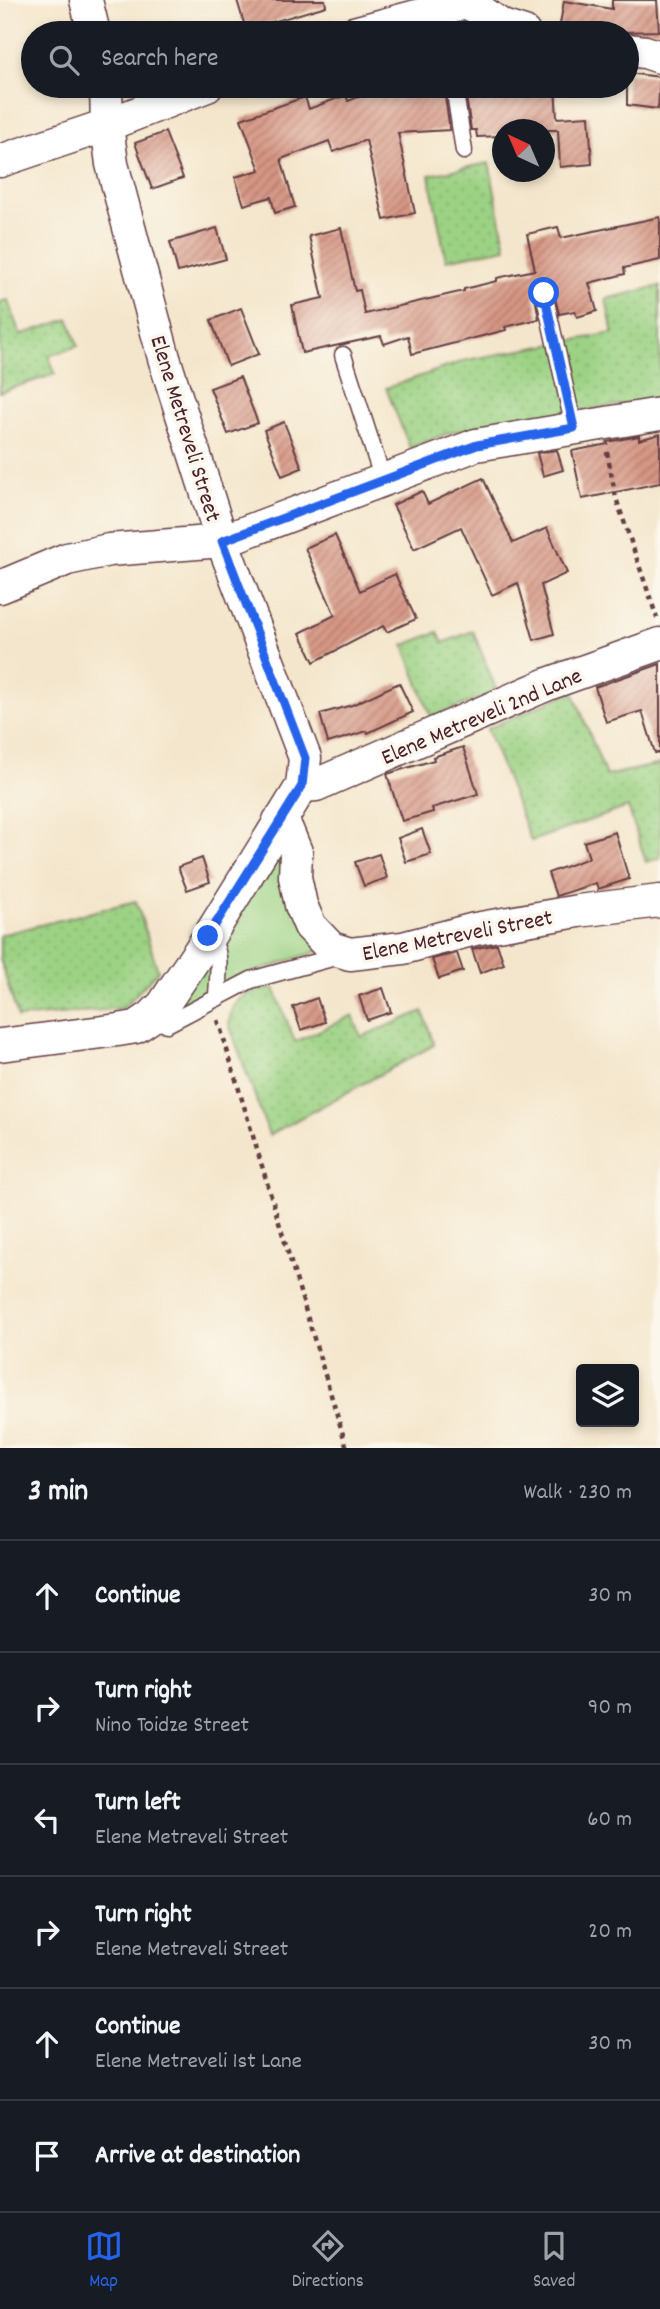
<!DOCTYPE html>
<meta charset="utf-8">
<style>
:root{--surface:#171b24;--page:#20242c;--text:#f1f3f6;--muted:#9ea1a6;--line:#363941;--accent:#2563eb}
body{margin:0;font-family:Dekko,sans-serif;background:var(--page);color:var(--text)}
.controls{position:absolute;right:21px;bottom:21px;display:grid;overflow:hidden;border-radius:7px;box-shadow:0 4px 10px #0003}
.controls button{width:63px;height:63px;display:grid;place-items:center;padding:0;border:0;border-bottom:2px solid var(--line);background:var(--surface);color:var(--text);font:35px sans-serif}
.compass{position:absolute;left:492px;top:119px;width:63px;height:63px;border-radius:50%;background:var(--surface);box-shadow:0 4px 10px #0003;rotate:316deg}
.stop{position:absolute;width:21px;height:21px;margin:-16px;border:5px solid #2563eb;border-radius:50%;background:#fff}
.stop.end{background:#2563eb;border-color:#fff;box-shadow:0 2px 7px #0008}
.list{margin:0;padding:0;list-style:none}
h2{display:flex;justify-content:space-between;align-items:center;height:91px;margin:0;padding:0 28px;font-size:30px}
h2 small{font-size:23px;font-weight:400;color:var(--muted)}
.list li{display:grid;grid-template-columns:46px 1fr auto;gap:21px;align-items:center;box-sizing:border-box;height:112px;padding:0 28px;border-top:2px solid var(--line)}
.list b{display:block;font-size:26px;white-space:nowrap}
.list p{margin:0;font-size:23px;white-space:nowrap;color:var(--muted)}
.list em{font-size:23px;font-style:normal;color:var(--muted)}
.icon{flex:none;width:38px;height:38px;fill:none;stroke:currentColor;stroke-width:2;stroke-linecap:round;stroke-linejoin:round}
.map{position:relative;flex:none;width:660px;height:1448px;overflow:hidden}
.search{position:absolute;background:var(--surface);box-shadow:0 4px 10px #0003;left:21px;right:21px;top:21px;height:77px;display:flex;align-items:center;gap:18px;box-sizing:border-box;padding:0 24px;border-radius:38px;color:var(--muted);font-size:26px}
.sheet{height:763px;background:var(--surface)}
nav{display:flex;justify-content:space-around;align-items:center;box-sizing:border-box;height:98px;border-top:2px solid var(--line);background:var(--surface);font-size:19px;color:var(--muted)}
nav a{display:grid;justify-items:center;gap:4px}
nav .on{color:var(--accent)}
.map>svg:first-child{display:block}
</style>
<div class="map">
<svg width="660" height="1448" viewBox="0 0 660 1448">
<defs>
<pattern id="garden-dots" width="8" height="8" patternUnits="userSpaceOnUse" patternTransform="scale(1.75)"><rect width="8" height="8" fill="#9cd284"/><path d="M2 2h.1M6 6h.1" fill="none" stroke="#88b472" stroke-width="1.8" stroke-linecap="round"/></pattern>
<pattern id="building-hatch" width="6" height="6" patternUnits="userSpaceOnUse" patternTransform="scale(1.75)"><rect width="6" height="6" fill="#d69684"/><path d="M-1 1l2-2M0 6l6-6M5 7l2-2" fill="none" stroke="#b07a6c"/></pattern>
</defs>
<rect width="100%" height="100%" fill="#fbf7ec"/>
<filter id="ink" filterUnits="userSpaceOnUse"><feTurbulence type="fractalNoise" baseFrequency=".0143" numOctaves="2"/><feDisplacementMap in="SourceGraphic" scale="14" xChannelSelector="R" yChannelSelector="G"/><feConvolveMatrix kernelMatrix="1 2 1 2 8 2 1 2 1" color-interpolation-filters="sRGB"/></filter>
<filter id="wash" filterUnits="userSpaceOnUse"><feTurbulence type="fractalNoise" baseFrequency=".00686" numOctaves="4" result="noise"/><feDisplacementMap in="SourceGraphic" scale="28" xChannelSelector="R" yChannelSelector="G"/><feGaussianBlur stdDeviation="1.57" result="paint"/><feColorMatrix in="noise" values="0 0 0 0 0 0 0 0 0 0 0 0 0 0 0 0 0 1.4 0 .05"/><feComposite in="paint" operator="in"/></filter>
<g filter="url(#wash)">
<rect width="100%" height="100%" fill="#f4e6cc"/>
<polygon fill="#9cd284" stroke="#737858" stroke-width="2" points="275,846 284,846 318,951 234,979 181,1008 174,1008"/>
<g fill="url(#garden-dots)" stroke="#737858" stroke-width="2">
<polygon points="489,163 506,248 446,260 429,175"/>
<polygon points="660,286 660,399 500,423 452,432 410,448 386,388 467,360 613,333 606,299"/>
<polygon points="8,300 20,335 69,319 78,346 49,356 55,374 0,392 0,302"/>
<polygon points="473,631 497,692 431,717 404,645 438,632 443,643"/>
<polygon points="573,691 606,776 660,764 660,858 646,862 628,807 531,841 487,729"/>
<polygon points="136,901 158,971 123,1008 18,1018 0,958 0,935"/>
<path d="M274 988 295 1042 353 1015 361 1037 423 1011 434 1045 269 1135 229 1024C230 1019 231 1011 233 1007 241 993 260 989 274 988Z"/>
</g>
<g id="blocks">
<g fill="url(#building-hatch)">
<polygon points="237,0 325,0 326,6 246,30"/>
<polygon points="612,0 657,0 659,31 578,33 559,30 564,1 612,9"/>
<polygon points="627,73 660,77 658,109 627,105"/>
<polygon points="388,86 433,86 434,91 444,90 450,130 398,133 415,213 384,220 366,140 333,152 329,141 281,159 295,207 275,213 271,197 244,205 235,177 260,170 241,119 305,97 309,109 346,95 348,101"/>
<polygon points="505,86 555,86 557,118 589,116 592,164 560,167 558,130 502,130 502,136 477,137 476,130 471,130 465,89"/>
<polygon points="165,132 183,178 152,189 135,143"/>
<polygon points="660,217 660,260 624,268 625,274 589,283 597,311 577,317 575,311 559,314 552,286 542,283 534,291 539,319 505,327 506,330 412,354 408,336 384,344 381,336 302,353 292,305 323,298 309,236 341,228 355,291 360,290 365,314 464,291 464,289 497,281 497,278 535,270 527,234 558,227 561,238"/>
<polygon points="217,228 226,259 178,272 170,242"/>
<polygon points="241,308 259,354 228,366 211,320"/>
<polygon points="240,377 258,423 228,434 210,388"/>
<polygon points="284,422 302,468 282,476 264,430"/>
<polygon points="660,434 660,483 582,499 572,451 608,444 607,442 639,436 639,440"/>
<polygon points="557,450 563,470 543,476 537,453"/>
<polygon points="483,478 513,543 547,528 567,573 541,585 554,634 534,640 518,583 492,595 461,527 414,549 393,505 422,491 428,504"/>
<polygon points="335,535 360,591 395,574 416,619 387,632 383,626 314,662 300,633 335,615 305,548"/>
<polygon points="660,664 660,753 655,753 642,711 606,722 595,687"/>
<polygon points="399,683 413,712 368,733 367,731 328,743 320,714 352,705"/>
<polygon points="463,747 478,794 432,808 433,812 402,821 387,774 434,760 433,757"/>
<polygon points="422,829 431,854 406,862 398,838"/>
<polygon points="615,832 629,879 598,889 596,883 556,896 548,873 589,858 584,842"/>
<polygon points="379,854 387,878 364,886 355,862"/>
<polygon points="202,858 210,882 187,890 178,867"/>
<polygon points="497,944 504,964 480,973 472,949"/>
<polygon points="457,953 463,971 439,979 432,959"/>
<polygon points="383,988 391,1012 367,1020 359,996"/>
<polygon points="317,998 325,1022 301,1030 293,1007"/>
</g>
</g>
</g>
<g filter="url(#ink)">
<use href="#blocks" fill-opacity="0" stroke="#643d43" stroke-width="2"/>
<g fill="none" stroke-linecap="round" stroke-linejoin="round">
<g stroke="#643d43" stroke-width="19">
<g id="service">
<polyline points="447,2 449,33"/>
<polyline points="454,86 464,151"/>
<polyline points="544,293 574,428"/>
<polyline points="343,355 383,480"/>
<path d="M209 937C224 950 217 980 217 998"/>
<polyline points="151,1017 158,1022 167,1024 251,980 339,956"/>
</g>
</g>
<g stroke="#643d43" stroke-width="35">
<g id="minor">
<polyline points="86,0 94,33"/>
<polyline points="468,2 502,26 524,33"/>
<polyline points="354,33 476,0"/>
<polyline points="627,50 645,52 660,57"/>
<polyline points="0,161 107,125 207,86"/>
<polyline points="0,587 67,559 109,550 222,541 476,445 660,414"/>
<polyline points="302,786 316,785 548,684 660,644"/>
<polyline points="279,821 287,830 296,852 295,877 301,905 310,926 331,948 350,954 403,948 475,929 578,911 660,901"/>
<polyline points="0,1045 118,1030 136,1027 151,1017 163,1005 205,943 302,786 305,758 222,541 164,358 112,164 107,125 106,86"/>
</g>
</g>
<g stroke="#643d43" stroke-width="4.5" stroke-dasharray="5 5" stroke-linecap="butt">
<polyline points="607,452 616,498 657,618"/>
<polyline points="218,1020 347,1448"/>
</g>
<use href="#service" stroke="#fff" stroke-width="16"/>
<use href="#minor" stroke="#fff" stroke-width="32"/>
</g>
</g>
<g fill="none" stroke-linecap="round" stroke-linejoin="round" filter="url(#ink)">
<polyline stroke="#2563eb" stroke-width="9" points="208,936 302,786 305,758 222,541 477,445 574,428 544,293"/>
</g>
<g text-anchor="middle" stroke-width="7" stroke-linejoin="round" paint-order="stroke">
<g font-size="23" fill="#4a1f2b" stroke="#fbf7ec">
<text transform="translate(187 428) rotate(73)" y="8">Elene Metreveli Street</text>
<text transform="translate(481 715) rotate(-23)" y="8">Elene Metreveli 2nd Lane</text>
<text transform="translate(457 934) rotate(-11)" y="8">Elene Metreveli Street</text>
</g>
</g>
</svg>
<div class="controls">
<button><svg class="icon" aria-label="layers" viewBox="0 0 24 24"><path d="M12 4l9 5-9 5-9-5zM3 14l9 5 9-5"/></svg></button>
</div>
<svg class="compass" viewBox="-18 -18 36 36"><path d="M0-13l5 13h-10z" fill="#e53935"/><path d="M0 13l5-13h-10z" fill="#9ea1a6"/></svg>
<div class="stop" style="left:544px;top:293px"></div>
<div class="stop end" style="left:208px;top:936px"></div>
<div class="search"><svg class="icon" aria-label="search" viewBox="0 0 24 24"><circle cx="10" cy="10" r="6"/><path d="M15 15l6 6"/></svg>Search here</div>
</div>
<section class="sheet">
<h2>3 min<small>Walk · 230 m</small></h2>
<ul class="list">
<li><svg class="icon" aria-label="ahead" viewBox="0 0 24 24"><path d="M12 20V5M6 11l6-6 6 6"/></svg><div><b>Continue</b></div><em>30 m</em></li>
<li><svg class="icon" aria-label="right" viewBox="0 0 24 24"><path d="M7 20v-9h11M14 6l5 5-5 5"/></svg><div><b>Turn right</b><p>Nino Toidze Street</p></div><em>90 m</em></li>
<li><svg class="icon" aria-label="left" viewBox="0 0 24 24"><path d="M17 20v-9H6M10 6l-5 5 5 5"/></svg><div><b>Turn left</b><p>Elene Metreveli Street</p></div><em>60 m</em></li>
<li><svg class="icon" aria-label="right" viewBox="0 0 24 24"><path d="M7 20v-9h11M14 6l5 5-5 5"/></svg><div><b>Turn right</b><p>Elene Metreveli Street</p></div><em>20 m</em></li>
<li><svg class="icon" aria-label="ahead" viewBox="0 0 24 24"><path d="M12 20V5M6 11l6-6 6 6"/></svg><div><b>Continue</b><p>Elene Metreveli 1st Lane</p></div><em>30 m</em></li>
<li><svg class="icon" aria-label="arrive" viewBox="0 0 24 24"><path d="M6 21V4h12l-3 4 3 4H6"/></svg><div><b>Arrive at destination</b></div></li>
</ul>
</section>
<nav>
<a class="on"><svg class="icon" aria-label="map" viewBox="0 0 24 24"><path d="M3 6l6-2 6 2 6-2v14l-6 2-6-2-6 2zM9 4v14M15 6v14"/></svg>Map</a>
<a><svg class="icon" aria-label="directions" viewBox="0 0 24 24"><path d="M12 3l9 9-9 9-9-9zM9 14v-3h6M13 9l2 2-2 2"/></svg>Directions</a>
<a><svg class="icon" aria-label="saved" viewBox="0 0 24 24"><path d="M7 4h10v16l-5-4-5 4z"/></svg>Saved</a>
</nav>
